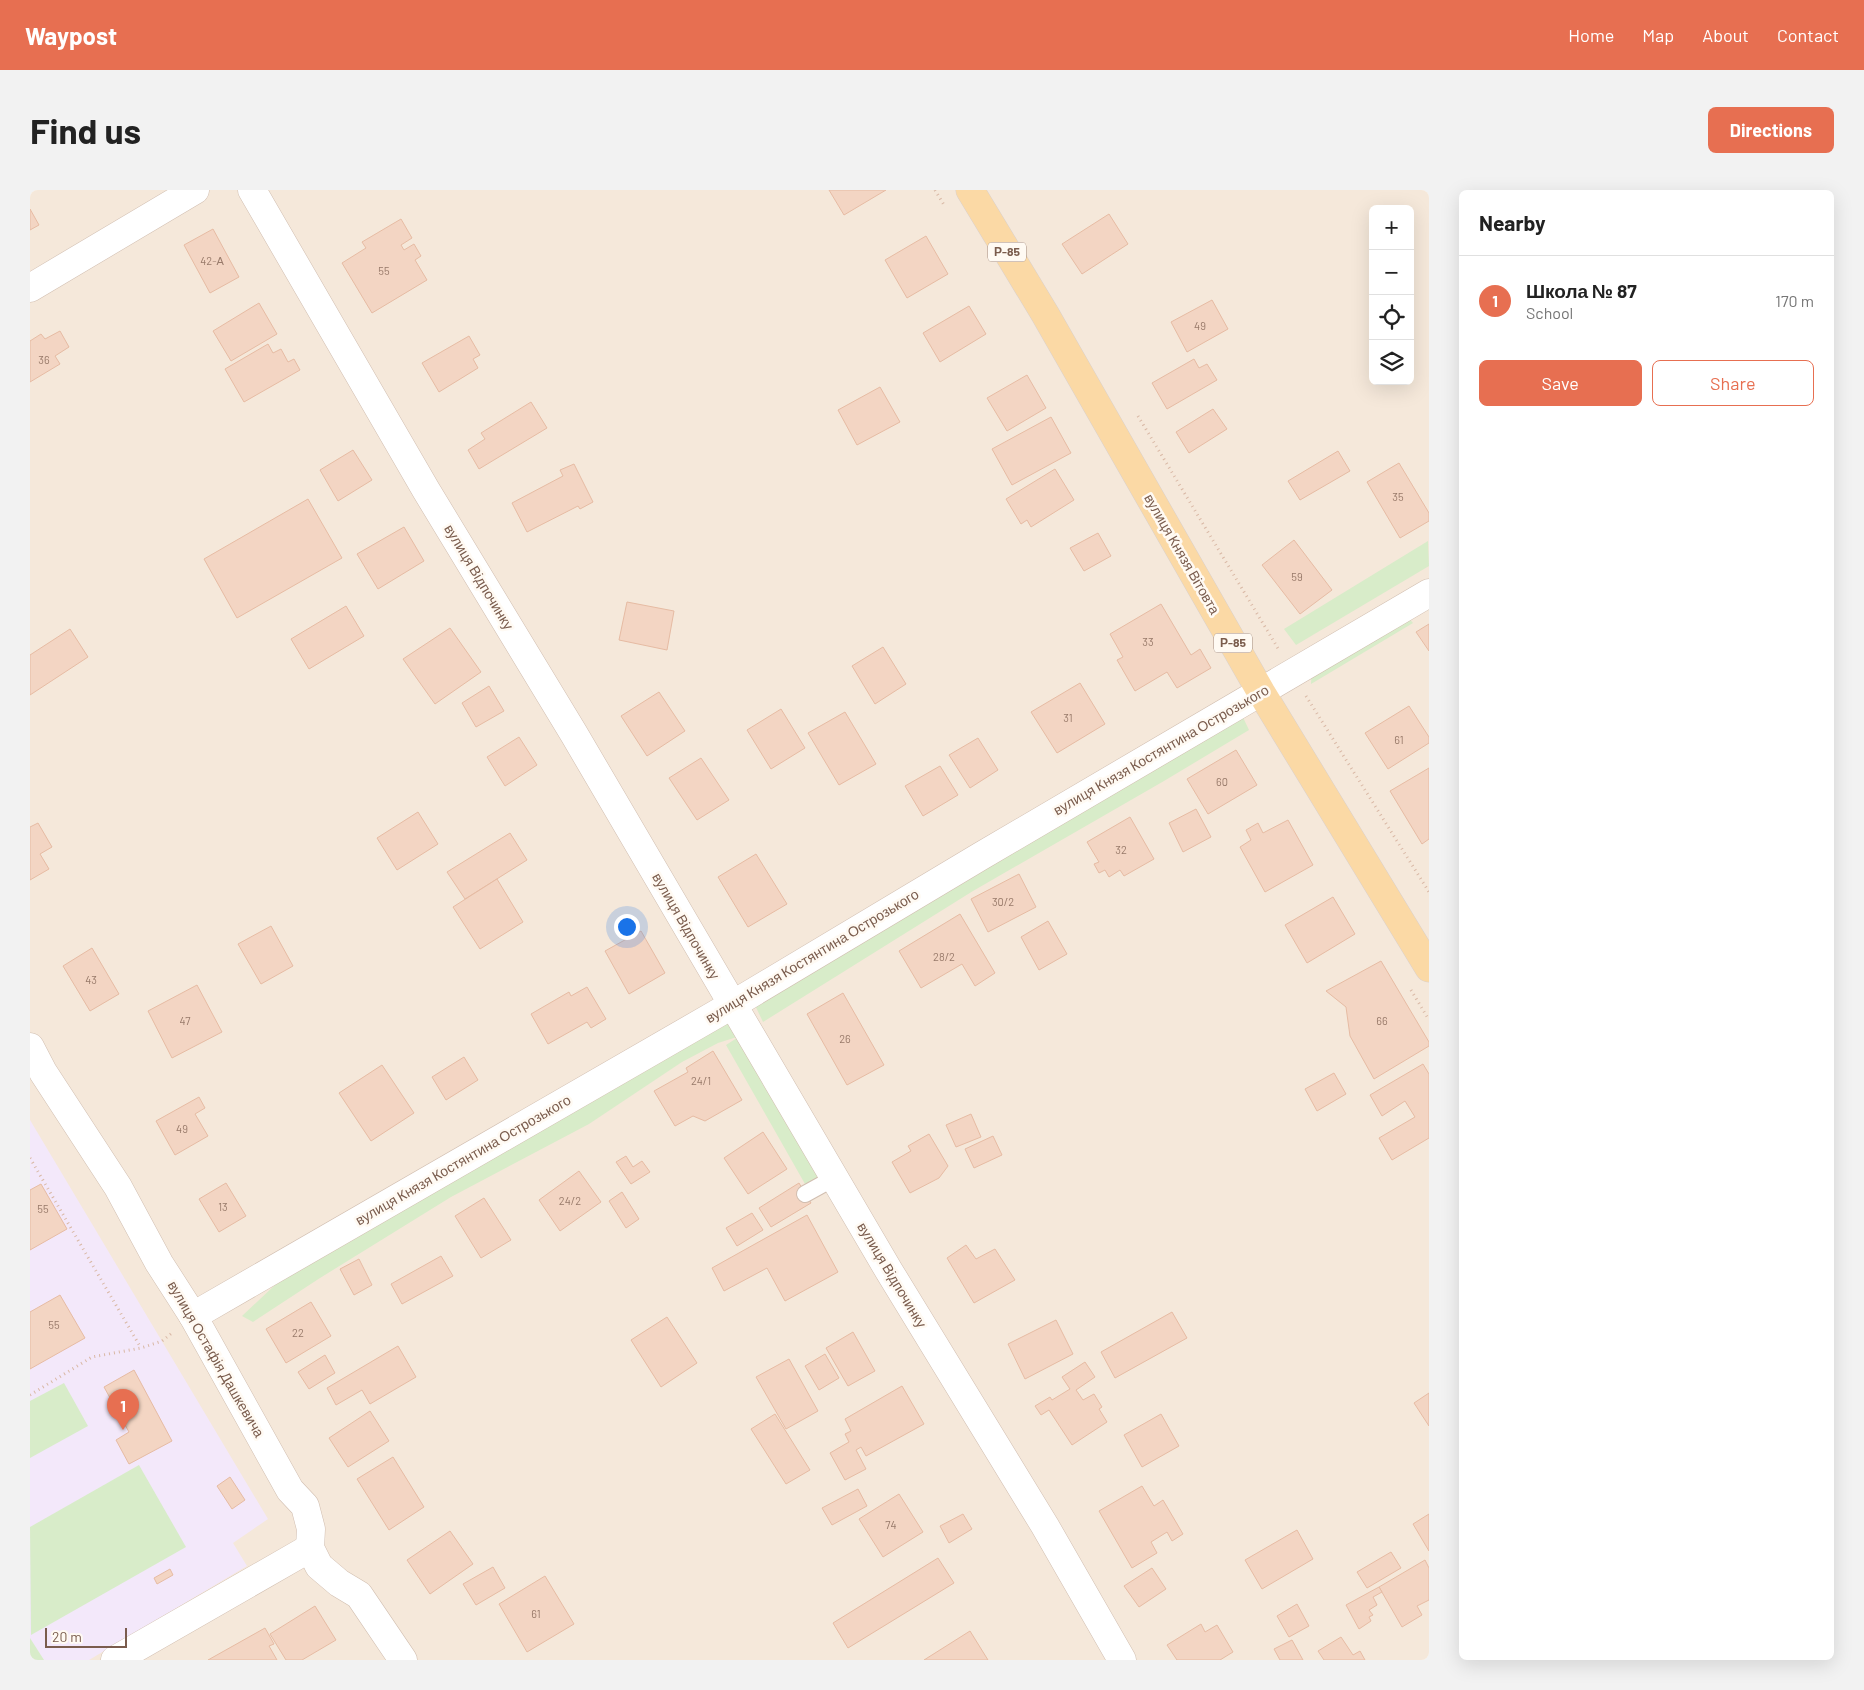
<!DOCTYPE html>
<meta charset="utf-8">
<style>
:root{--surface:#fff;--page:#f2f2f2;--text:#222;--muted:#767676;--line:#e0e0e0;--accent:#e76f51}
body{margin:0;font-family:Barlow,sans-serif;background:var(--page);color:var(--text)}
.controls{position:absolute;right:15px;top:15px;display:grid;overflow:hidden;border-radius:8px;box-shadow:0 5px 20px #0002}
.controls button{width:45px;height:45px;display:grid;place-items:center;padding:0;border:0;border-bottom:1px solid var(--line);background:var(--surface);color:var(--text);font:25px sans-serif}
.scale{position:absolute;left:15px;bottom:12px;width:82px;box-sizing:border-box;padding-left:5px;border:2px solid #7a5c4d;border-top:0;font-size:14px;line-height:18px;white-space:nowrap;color:#7a5c4d;-webkit-text-stroke:4px #fffaf3;paint-order:stroke}
.you{position:absolute;left:596px;top:736px;width:18px;height:18px;margin:-12px;border:4px solid #fff;border-radius:50%;background:#1a73e8;box-shadow:0 0 0 8px #1a73e833}
.badge{display:grid;place-items:center;width:32px;height:32px;border-radius:50%;background:var(--accent);color:#fff;font-size:16px;font-weight:700}
.pin{position:absolute;translate:-50% -41px;filter:drop-shadow(0 1px 2px #0008)}
.pin::after{content:'';position:absolute;top:26px;width:18px;height:15px;background:inherit;clip-path:polygon(0 0,100% 0,50% 100%)}
.list{margin:0;padding:0;list-style:none}
h2{display:flex;justify-content:space-between;align-items:center;height:65px;margin:0;padding:0 20px;font-size:21px}
h2 small{font-size:16px;font-weight:400;color:var(--muted)}
.list li{display:grid;grid-template-columns:32px 1fr auto;gap:15px;align-items:center;box-sizing:border-box;height:90px;padding:0 20px;border-top:1px solid var(--line)}
.list b{display:block;font-size:19px;white-space:nowrap}
.list p{margin:0;font-size:16px;white-space:nowrap;color:var(--muted)}
.list em{font-size:16px;font-style:normal;color:var(--muted)}
.actions{display:flex;gap:10px;padding:15px 20px}
.actions a{flex:1;padding:11px 0;border:1px solid var(--accent);border-radius:8px;text-align:center;font-size:18px;color:var(--accent)}
.actions .main{background:var(--accent);color:#fff}
.icon{flex:none;width:28px;height:28px;fill:none;stroke:currentColor;stroke-width:2;stroke-linecap:round;stroke-linejoin:round}
.map{position:relative;flex:none;width:1399px;height:1470px;overflow:hidden;border-radius:8px}
header{display:flex;align-items:center;gap:30px;box-sizing:border-box;height:70px;padding:0 25px;background:var(--accent);color:#fff}
header strong{font-size:24px}
nav{display:flex;gap:28px;margin-inline-start:auto;font-size:18px}
.intro{display:flex;align-items:center;justify-content:space-between;box-sizing:border-box;height:120px;padding:0 30px}
h1{margin:0;font-size:35px}
.button{padding:12px 22px;border-radius:8px;background:var(--accent);color:#fff;font-size:18px;font-weight:700}
main{display:flex;gap:30px;padding:0 30px}
aside{flex:1;background:var(--surface);border-radius:8px;box-shadow:0 5px 20px #0002}
.map>svg:first-child{display:block}
</style>
<header>
<strong>Waypost</strong>
<nav><a>Home</a><a>Map</a><a>About</a><a>Contact</a></nav>
</header>
<div class="intro"><h1>Find us</h1><a class="button">Directions</a></div>
<main>
<div class="map">
<svg width="1399" height="1470" viewBox="0 0 1399 1470">
<rect width="100%" height="100%" fill="#fdf6ec"/>
<path fill="#f5e8da" fill-rule="evenodd" d="M0 0H1399V1470H0ZM1343 19H1380V191H1343Z"/>
<polygon fill="#f3e8fa" points="0,930 238,1329 203,1353 217,1376 59,1470 0,1470"/>
<g fill="#d8ecc9">
<polygon points="1398,351 1399,376 1266,455 1254,439"/>
<polygon points="1375,424 1383,433 1281,494 1282,474"/>
<polygon points="1209,519 1219,540 1134,591 943,701 733,832 723,811"/>
<polygon points="700,825 794,985 775,994 696,855 710,846 688,853 652,872 559,934 421,1007 290,1088 223,1132 212,1126 245,1095 329,1037"/>
<polygon points="34,1193 58,1236 0,1268 0,1211"/>
<polygon points="109,1275 156,1357 1,1445 0,1337"/>
<polygon points="0,1448 14,1470 0,1470"/>
</g>
<g fill="#f3d5c3" stroke="#e6bba3">
<polygon points="799,0 856,0 814,25"/>
<polygon points="0,19 9,35 0,40"/>
<polygon points="1079,24 1098,54 1052,84 1032,54"/>
<polygon points="371,29 382,48 371,55 374,60 384,54 391,66 385,70 397,90 342,123 312,73 336,58 332,52"/>
<polygon points="183,39 209,87 180,103 154,55"/>
<polygon points="896,46 918,84 877,108 855,70"/>
<polygon points="1182,110 1198,139 1157,162 1141,132"/>
<polygon points="229,113 247,144 201,171 183,141"/>
<polygon points="939,116 956,144 910,172 893,143"/>
<polygon points="30,141 39,157 25,166 30,174 0,192 0,151 11,144 15,149"/>
<polygon points="439,146 450,165 443,169 448,178 409,202 392,173"/>
<polygon points="238,154 243,163 251,159 258,172 264,169 270,180 214,212 195,179"/>
<polygon points="1164,169 1169,178 1177,174 1187,190 1137,219 1122,193"/>
<polygon points="997,185 1016,218 977,241 957,208"/>
<polygon points="850,197 870,232 827,255 808,220"/>
<polygon points="501,212 517,238 449,279 438,260 455,249 451,243"/>
<polygon points="1183,219 1197,239 1159,263 1146,242"/>
<polygon points="1021,227 1041,263 982,295 962,259"/>
<polygon points="323,260 342,290 308,311 290,280"/>
<polygon points="1308,261 1320,281 1270,310 1258,291"/>
<polygon points="1369,273 1399,323 1399,331 1370,348 1337,292"/>
<polygon points="544,274 563,312 550,319 548,316 497,342 482,313 533,286 530,280"/>
<polygon points="1025,279 1044,310 1001,337 997,330 991,334 976,309"/>
<polygon points="278,309 312,368 207,428 174,369"/>
<polygon points="374,337 394,371 348,399 327,364"/>
<polygon points="1068,343 1081,366 1054,381 1040,358"/>
<polygon points="1264,350 1302,400 1270,424 1232,375"/>
<polygon points="597,412 644,421 637,460 589,450"/>
<polygon points="1131,414 1161,465 1170,459 1181,478 1147,498 1137,482 1105,501 1087,470 1093,467 1080,444"/>
<polygon points="316,416 334,446 279,479 261,449"/>
<polygon points="1399,434 1399,461 1386,442"/>
<polygon points="420,438 451,482 405,514 373,469"/>
<polygon points="40,439 58,467 0,505 0,465"/>
<polygon points="853,457 876,494 845,514 822,476"/>
<polygon points="1050,493 1075,534 1027,563 1001,522"/>
<polygon points="459,496 474,521 446,537 432,513"/>
<polygon points="629,502 655,541 617,566 591,526"/>
<polygon points="1379,516 1399,547 1399,553 1358,579 1335,543"/>
<polygon points="751,519 775,558 741,579 717,540"/>
<polygon points="815,522 846,574 809,595 778,543"/>
<polygon points="489,547 507,575 475,596 457,567"/>
<polygon points="948,548 968,580 940,598 919,565"/>
<polygon points="1206,560 1227,595 1178,624 1157,589"/>
<polygon points="671,568 699,610 667,630 639,588"/>
<polygon points="910,576 928,605 893,626 875,596"/>
<polygon points="1399,578 1399,649 1392,654 1360,601"/>
<polygon points="1166,619 1181,647 1153,662 1139,633"/>
<polygon points="388,622 408,654 367,680 347,648"/>
<polygon points="1100,627 1124,669 1094,686 1090,680 1079,687 1075,680 1069,683 1064,674 1069,672 1057,652"/>
<polygon points="1258,630 1283,675 1235,702 1210,657 1221,650 1216,640 1228,633 1233,643"/>
<polygon points="8,633 22,657 10,664 19,679 0,690 0,637"/>
<polygon points="480,643 497,670 435,709 417,682"/>
<polygon points="726,664 757,714 718,737 688,687"/>
<polygon points="989,684 1006,717 958,742 941,709"/>
<polygon points="467,689 493,732 450,759 423,717"/>
<polygon points="1303,707 1325,744 1277,773 1255,735"/>
<polygon points="930,724 965,783 945,796 932,774 891,798 869,761"/>
<polygon points="1018,731 1037,764 1009,780 991,747"/>
<polygon points="241,736 263,776 231,794 208,754"/>
<polygon points="611,741 635,783 599,804 575,761"/>
<polygon points="62,758 89,804 60,821 33,776"/>
<polygon points="1351,771 1399,852 1399,856 1344,889 1320,846 1316,817 1296,801"/>
<polygon points="167,795 192,842 142,868 118,821"/>
<polygon points="557,797 576,829 561,838 557,832 518,854 501,824 539,802 541,806"/>
<polygon points="813,803 854,875 817,895 777,824"/>
<polygon points="683,861 712,910 675,931 663,926 645,936 624,901 658,882 656,878"/>
<polygon points="434,867 448,890 416,910 402,887"/>
<polygon points="1393,874 1399,884 1399,948 1362,970 1349,948 1385,927 1375,911 1352,926 1340,905"/>
<polygon points="352,875 384,923 341,951 309,903"/>
<polygon points="1304,883 1316,904 1287,921 1275,899"/>
<polygon points="169,907 175,918 165,924 178,946 145,965 126,931"/>
<polygon points="941,924 951,947 926,957 916,935"/>
<polygon points="733,942 757,979 718,1004 694,968"/>
<polygon points="899,944 918,976 909,988 880,1003 862,972 881,961 878,956"/>
<polygon points="963,946 972,965 944,978 935,959"/>
<polygon points="596,966 603,977 612,971 620,982 601,994 586,972"/>
<polygon points="549,981 571,1012 530,1041 509,1010"/>
<polygon points="196,993 216,1026 189,1042 169,1009"/>
<polygon points="769,993 781,1013 741,1037 729,1018"/>
<polygon points="11,994 37,1039 0,1060 0,1000"/>
<polygon points="592,1002 609,1029 596,1038 579,1011"/>
<polygon points="454,1008 481,1050 451,1068 425,1026"/>
<polygon points="722,1023 733,1040 707,1056 696,1038"/>
<polygon points="777,1025 808,1082 755,1111 737,1078 694,1101 682,1078"/>
<polygon points="936,1055 946,1069 965,1059 985,1090 944,1113 917,1068"/>
<polygon points="411,1066 423,1086 372,1114 361,1094"/>
<polygon points="329,1069 342,1095 324,1105 310,1079"/>
<polygon points="30,1105 55,1148 0,1179 0,1122"/>
<polygon points="281,1112 301,1146 256,1173 236,1139"/>
<polygon points="1142,1122 1157,1148 1085,1188 1071,1162"/>
<polygon points="637,1127 667,1173 631,1197 601,1150"/>
<polygon points="1026,1130 1043,1164 995,1189 978,1154"/>
<polygon points="823,1142 845,1181 818,1196 796,1158"/>
<polygon points="368,1156 386,1187 340,1214 332,1200 306,1215 297,1198"/>
<polygon points="795,1164 809,1188 789,1200 775,1176"/>
<polygon points="295,1165 305,1183 279,1199 268,1182"/>
<polygon points="759,1169 788,1221 756,1239 726,1187"/>
<polygon points="1055,1172 1065,1187 1046,1200 1053,1210 1064,1204 1072,1217 1069,1219 1077,1232 1042,1255 1019,1220 1011,1225 1005,1216 1020,1207 1022,1210 1040,1199 1032,1187"/>
<polygon points="104,1180 142,1251 99,1274 86,1250 99,1242 74,1197"/>
<polygon points="872,1196 894,1234 836,1266 831,1257 826,1260 836,1279 815,1290 800,1263 819,1252 815,1244 821,1241 815,1229"/>
<polygon points="1399,1203 1399,1236 1384,1213"/>
<polygon points="340,1221 359,1251 318,1277 299,1248"/>
<polygon points="745,1224 780,1280 756,1294 721,1239"/>
<polygon points="1131,1224 1149,1256 1112,1277 1094,1245"/>
<polygon points="363,1267 394,1317 359,1340 327,1289"/>
<polygon points="200,1287 215,1310 202,1319 187,1296"/>
<polygon points="1112,1296 1124,1316 1133,1310 1153,1344 1142,1351 1137,1342 1121,1352 1127,1363 1102,1378 1069,1321"/>
<polygon points="828,1299 837,1316 802,1335 792,1318"/>
<polygon points="869,1304 893,1342 853,1367 829,1329"/>
<polygon points="933,1324 942,1339 919,1353 910,1336"/>
<polygon points="1399,1324 1399,1361 1383,1334"/>
<polygon points="1267,1340 1283,1369 1232,1399 1215,1370"/>
<polygon points="420,1341 443,1374 400,1404 377,1370"/>
<polygon points="1361,1362 1371,1378 1337,1398 1327,1382"/>
<polygon points="908,1368 924,1393 818,1458 803,1433"/>
<polygon points="1395,1370 1399,1378 1399,1410 1387,1416 1392,1425 1372,1437 1349,1397"/>
<polygon points="463,1377 475,1398 446,1415 433,1394"/>
<polygon points="1122,1378 1136,1399 1109,1417 1094,1396"/>
<polygon points="140,1379 143,1385 127,1394 124,1388"/>
<polygon points="515,1386 544,1434 497,1462 469,1414"/>
<polygon points="1349,1397 1352,1402 1343,1407 1347,1415 1339,1420 1343,1425 1339,1427 1341,1431 1329,1439 1316,1415"/>
<polygon points="1267,1414 1279,1436 1259,1447 1247,1426"/>
<polygon points="285,1416 306,1450 272,1470 256,1470 240,1444"/>
<polygon points="1171,1434 1175,1442 1187,1435 1203,1462 1190,1470 1147,1470 1137,1455"/>
<polygon points="235,1438 244,1454 239,1456 247,1470 178,1470"/>
<polygon points="940,1441 958,1470 894,1470"/>
<polygon points="1311,1447 1323,1465 1330,1461 1335,1470 1294,1470 1288,1461"/>
<polygon points="1262,1450 1273,1470 1250,1470 1244,1459"/>
</g>
<g fill="none" stroke-linecap="round" stroke-linejoin="round">
<g stroke="#d1beb0" stroke-width="18">
<polyline id="service" points="775,1004 804,988"/>
</g>
<g stroke="#d1beb0" stroke-width="29">
<g id="minor">
<polyline points="0,98 165,0"/>
<polyline points="0,857 13,882 88,997 129,1073 163,1126 260,1300 275,1316 281,1339 280,1358 289,1376 309,1393 329,1405 373,1470"/>
<polyline points="163,1126 702,815 951,666 1399,403"/>
<polyline points="85,1470 280,1358"/>
</g>
</g>
<g stroke="#d1beb0" stroke-width="29">
<polyline id="tertiary" points="222,0 396,300 544,544 859,1081 1015,1336 1092,1470"/>
</g>
<g stroke="#dad1cd" stroke-width="29">
<polyline id="primary" points="940,0 1015,124 1231,502 1399,778"/>
</g>
<g stroke="#d9b8a5" stroke-width="3" stroke-dasharray="1 4" stroke-linecap="butt">
<polyline points="905,0 914,15"/>
<polyline points="1108,226 1249,460"/>
<polyline points="1276,506 1399,702"/>
<polyline points="1381,800 1399,830"/>
<polyline points="0,968 111,1158"/>
<polyline points="0,1205 62,1167 111,1158 132,1151 142,1143"/>
</g>
<use href="#service" stroke="#fff" stroke-width="16"/>
<use href="#minor" stroke="#fff" stroke-width="28"/>
<use href="#tertiary" stroke="#fff" stroke-width="28"/>
<use href="#primary" stroke="#fbd9a5" stroke-width="28"/>
</g>
<g text-anchor="middle" stroke-width="5" stroke-linejoin="round" paint-order="stroke">
<g font-size="11" fill="#987a6a">
<text x="182" y="75">42-А</text>
<text x="354" y="85">55</text>
<text x="1170" y="140">49</text>
<text x="14" y="174">36</text>
<text x="1368" y="311">35</text>
<text x="1267" y="391">59</text>
<text x="1118" y="456">33</text>
<text x="1038" y="532">31</text>
<text x="1369" y="554">61</text>
<text x="1192" y="596">60</text>
<text x="1091" y="664">32</text>
<text x="973" y="716">30/2</text>
<text x="914" y="771">28/2</text>
<text x="61" y="794">43</text>
<text x="155" y="835">47</text>
<text x="1352" y="835">66</text>
<text x="815" y="853">26</text>
<text x="671" y="895">24/1</text>
<text x="152" y="943">49</text>
<text x="540" y="1015">24/2</text>
<text x="193" y="1021">13</text>
<text x="13" y="1023">55</text>
<text x="24" y="1139">55</text>
<text x="268" y="1147">22</text>
<text x="861" y="1339">74</text>
<text x="506" y="1428">61</text>
</g>
<g fill="#fffaf3" stroke="#a28b7f" stroke-width="1">
<rect x="958" y="52.5" width="38" height="19" rx="4"/>
<rect x="1184" y="443.5" width="38" height="19" rx="4"/>
</g>
<g font-size="12" font-weight="bold" fill="#7a5c4d">
<text x="977" y="66">Р-85</text>
<text x="1203" y="457">Р-85</text>
</g>
<g font-size="14" fill="#7a5c4d" stroke="#fffaf3">
<text transform="translate(1152 364) rotate(60)" y="5">вулиця Князя Вітовта</text>
<text transform="translate(449 387) rotate(59)" y="5">вулиця Відпочинку</text>
<text transform="translate(1131 560) rotate(-30)" y="5">вулиця Князя Костянтина Острозького</text>
<text transform="translate(656 736) rotate(60)" y="5">вулиця Відпочинку</text>
<text transform="translate(782 766) rotate(-31)" y="5">вулиця Князя Костянтина Острозького</text>
<text transform="translate(433 970) rotate(-30)" y="5">вулиця Князя Костянтина Острозького</text>
<text transform="translate(862 1085) rotate(59)" y="5">вулиця Відпочинку</text>
<text transform="translate(186 1169) rotate(60)" y="5">вулиця Остафія Дашкевича</text>
</g>
</g>
</svg>
<div class="controls">
<button>+</button>
<button>−</button>
<button><svg class="icon" aria-label="locate" viewBox="0 0 24 24"><circle cx="12" cy="12" r="6"/><path d="M12 2v4M12 18v4M2 12h4M18 12h4"/></svg></button>
<button><svg class="icon" aria-label="layers" viewBox="0 0 24 24"><path d="M12 4l9 5-9 5-9-5zM3 14l9 5 9-5"/></svg></button>
</div>
<div class="scale">20 m</div>
<div class="you"></div>
<div class="pin badge" style="left:93px;top:1240px">1</div>
</div>
<aside>
<h2>Nearby<small></small></h2>
<ul class="list">
<li><span class="badge">1</span><div><b>Школа № 87</b><p>School</p></div><em>170 m</em></li>
</ul>
<div class="actions"><a class="main">Save</a><a>Share</a></div>
</aside>
</main>
